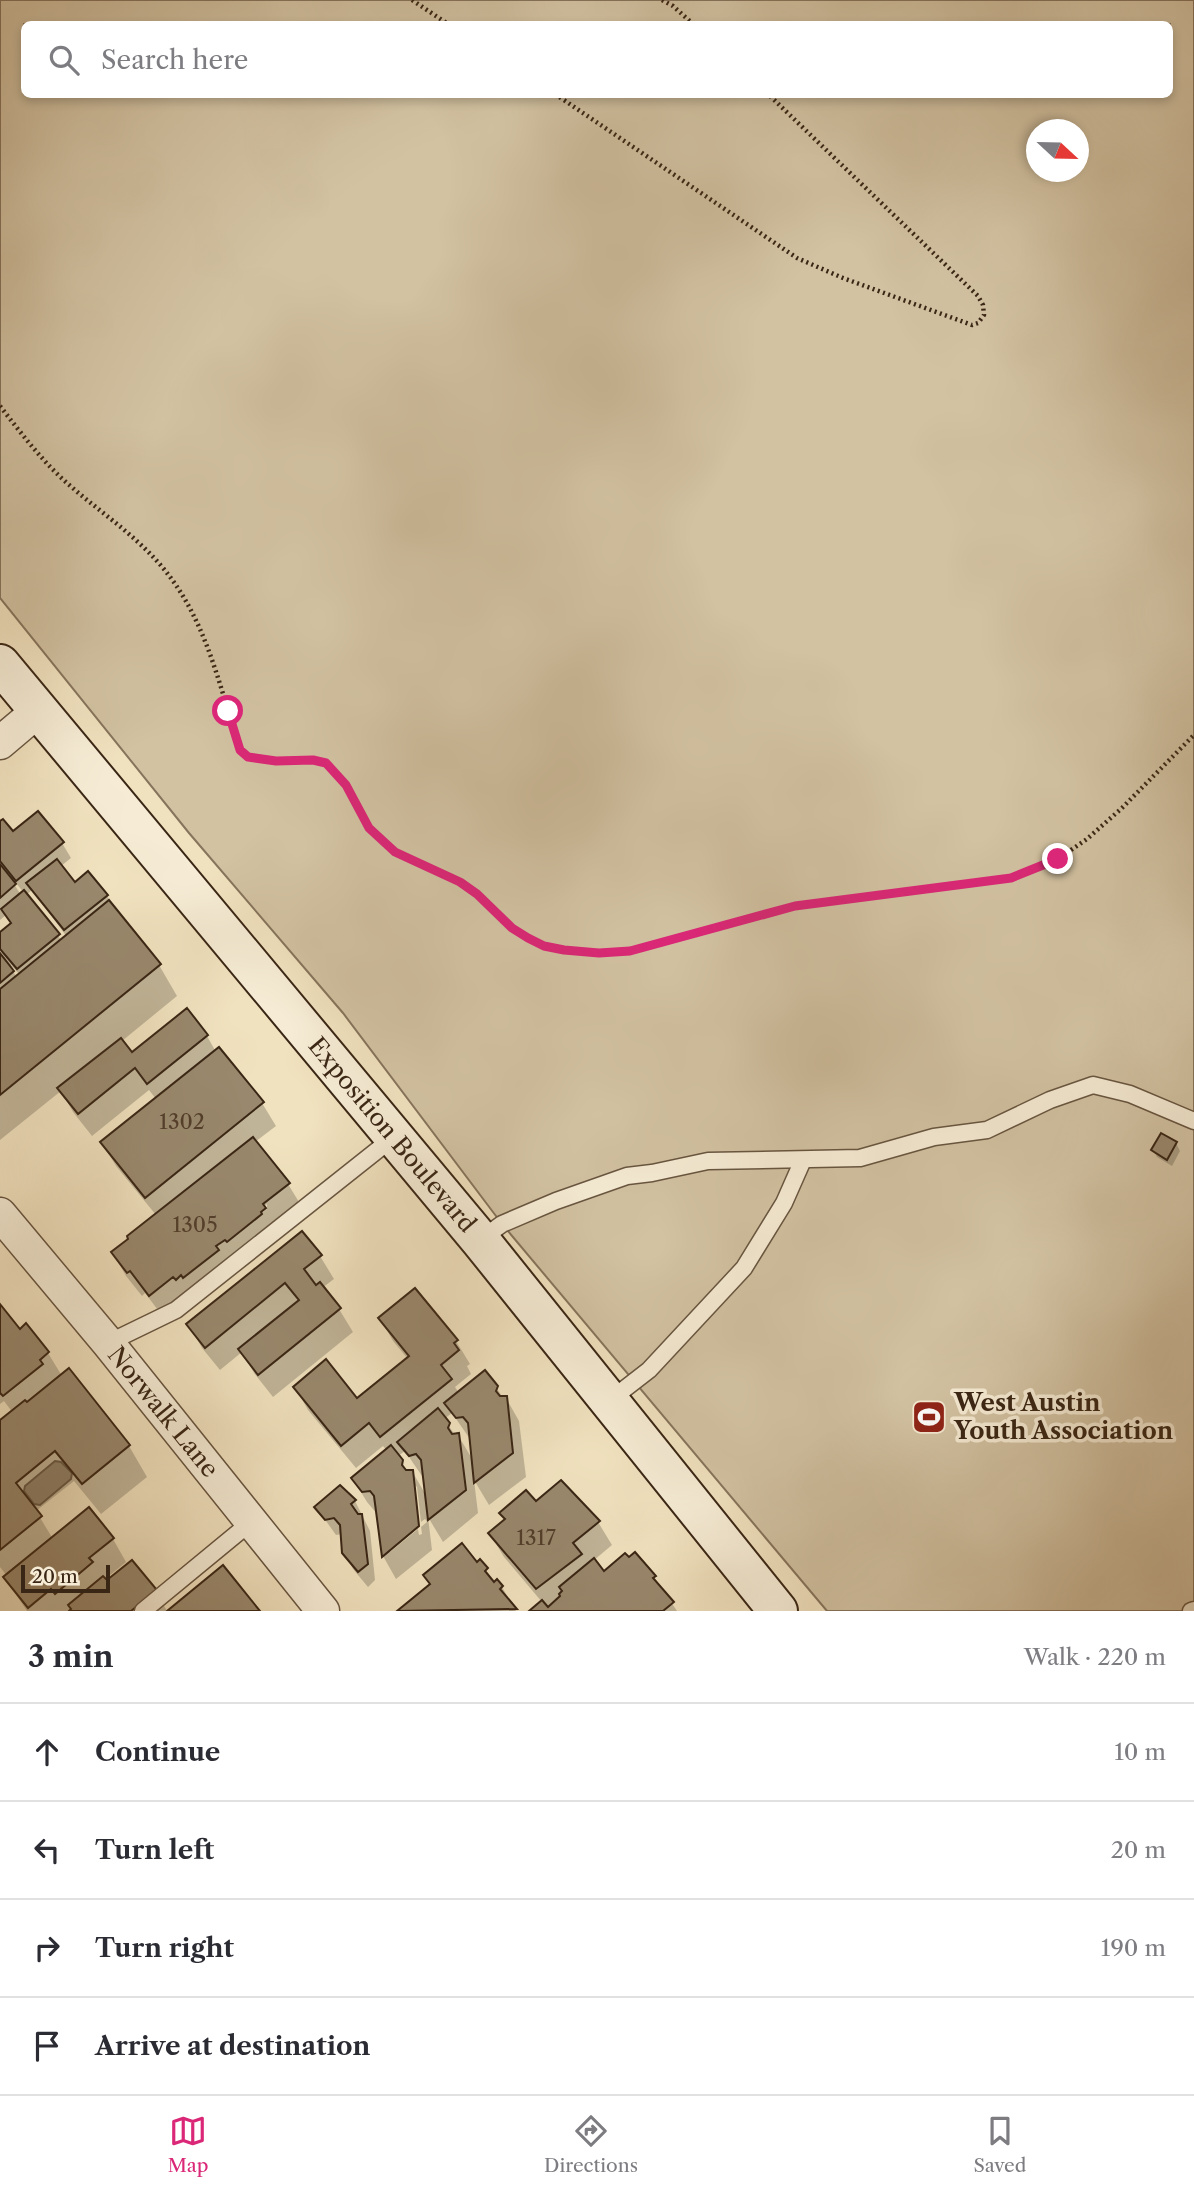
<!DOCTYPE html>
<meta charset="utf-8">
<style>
:root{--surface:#fff;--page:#f7f7f7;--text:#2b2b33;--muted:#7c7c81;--line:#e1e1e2;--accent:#db2777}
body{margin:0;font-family:"Libre Caslon Text",serif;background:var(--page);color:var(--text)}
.compass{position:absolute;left:1026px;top:119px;width:63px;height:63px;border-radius:50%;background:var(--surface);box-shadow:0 4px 10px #0003;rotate:112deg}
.scale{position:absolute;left:21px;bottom:18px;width:89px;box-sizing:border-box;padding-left:7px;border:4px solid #3a2615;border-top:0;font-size:19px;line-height:24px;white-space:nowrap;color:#3a2615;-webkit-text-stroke:5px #f6ecd5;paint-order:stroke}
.stop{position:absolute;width:21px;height:21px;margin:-16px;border:5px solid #db2777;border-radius:50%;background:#fff}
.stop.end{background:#db2777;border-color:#fff;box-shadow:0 2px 7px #0008}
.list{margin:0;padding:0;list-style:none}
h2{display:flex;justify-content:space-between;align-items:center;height:91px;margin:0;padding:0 28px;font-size:30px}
h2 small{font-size:23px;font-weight:400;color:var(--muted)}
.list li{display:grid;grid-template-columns:46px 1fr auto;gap:21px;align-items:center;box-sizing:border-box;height:98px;padding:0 28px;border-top:2px solid var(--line)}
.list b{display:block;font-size:26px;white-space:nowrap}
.list em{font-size:23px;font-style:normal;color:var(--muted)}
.icon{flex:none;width:38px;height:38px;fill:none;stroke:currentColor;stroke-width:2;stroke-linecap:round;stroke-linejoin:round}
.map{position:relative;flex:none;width:1194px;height:1611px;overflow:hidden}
.search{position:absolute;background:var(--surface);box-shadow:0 4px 10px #0003;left:21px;right:21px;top:21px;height:77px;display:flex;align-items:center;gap:18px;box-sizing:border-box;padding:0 24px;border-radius:10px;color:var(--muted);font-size:26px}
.sheet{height:483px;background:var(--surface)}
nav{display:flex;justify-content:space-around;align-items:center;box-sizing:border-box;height:98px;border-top:2px solid var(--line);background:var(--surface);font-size:19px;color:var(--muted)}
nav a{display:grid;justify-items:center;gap:4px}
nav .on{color:var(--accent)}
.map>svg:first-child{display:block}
</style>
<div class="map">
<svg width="1194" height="1611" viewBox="0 0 1194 1611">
<rect width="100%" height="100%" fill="#f1e2bf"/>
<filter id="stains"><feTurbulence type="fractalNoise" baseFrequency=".00286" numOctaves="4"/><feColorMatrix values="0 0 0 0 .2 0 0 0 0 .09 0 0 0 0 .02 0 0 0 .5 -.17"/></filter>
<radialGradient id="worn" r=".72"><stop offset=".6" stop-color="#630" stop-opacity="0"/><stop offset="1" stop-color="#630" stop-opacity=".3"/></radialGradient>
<path fill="#d2c2a2" stroke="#86745c" stroke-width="2" fill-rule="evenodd" d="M0 0H1194V1611H827L502 1224 343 1013 189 833 0 598ZM24 24H1170V94H24ZM1036 130H1078V172H1036Z"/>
<polygon fill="#b3a285" stroke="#837058" stroke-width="2" points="55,1461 61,1462 72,1473 71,1479 40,1505 34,1504 24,1491 25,1486"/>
<g fill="#0003" fill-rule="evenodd">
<path d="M0 823 13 834 62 843 71 858 61 866 75 885 107 896 116 911 159 965 177 996 122 1041 132 1054 207 1036 216 1052 262 1103 276 1126 255 1142 288 1184 302 1207 164 1318 145 1293 142 1296 126 1276 113 1253 156 1215 116 1166 102 1143 156 1099 149 1090 92 1136 73 1112 61 1091 0 1140V956L4 960 5 959 0 950V934L12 924 6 915 0 920ZM16 883 24 893 21 895 14 884ZM32 890 67 937 62 941 26 895ZM11 965 20 975 17 978 10 966ZM267 1204V1209L255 1218 253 1216Z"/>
<polygon points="1176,1143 1180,1151 1172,1166 1157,1157 1153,1150"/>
<polygon points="320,1256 334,1279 322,1288 339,1309 353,1332 273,1397 254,1373 242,1352 220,1370 202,1348 189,1325"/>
<polygon points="0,1309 19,1331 48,1353 62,1376 68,1371 129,1446 147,1477 101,1514 74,1481 36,1511 53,1539 113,1539 126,1562 104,1580 155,1591 167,1611 27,1611 5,1578 7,1576 0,1567 0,1424 13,1413 4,1401 0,1404"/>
<path d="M380 1318 456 1341 470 1364 467 1366 471 1374 455 1387 459 1393 496 1387 503 1398H506L519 1421 526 1477 489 1505 474 1480 478 1513 443 1542 428 1517 432 1550 396 1579 383 1556 378 1515 367 1502 353 1479 387 1451 383 1446 356 1468 308 1410 295 1387 357 1401 408 1359 393 1341ZM452 1413 472 1442 474 1462 458 1435H455L444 1419ZM405 1451 424 1479 427 1497 412 1471 408 1472 398 1456ZM413 1483 417 1487 421 1522 425 1519 427 1522 421 1527 422 1534 419 1535 418 1529 390 1552Z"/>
<polygon points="340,1487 355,1501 370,1531 375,1580 368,1587 353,1569 344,1552 342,1534 336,1535 316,1507"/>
<polygon points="535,1504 598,1522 612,1545 593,1561 604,1573 654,1577 677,1611 532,1611 542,1602 504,1557 490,1534 506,1521 501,1513"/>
<polygon points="480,1562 495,1583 497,1581 502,1587 516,1611 400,1611 431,1586 425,1576 477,1565"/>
</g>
<g fill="#99886d" stroke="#3a2615" stroke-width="2">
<polygon points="38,811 64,842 16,881 0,861 0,821 3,819 13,831"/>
<polygon points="57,859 75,882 88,871 108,895 64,930 26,883"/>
<polygon points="0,864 16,884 0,898"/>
<polygon points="24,890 60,934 17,969 0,949 0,932 11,923 1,909"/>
<polygon points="109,900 161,964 0,1095 0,989"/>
<polygon points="0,953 14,971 0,983"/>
<polygon points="187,1008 208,1035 147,1084 135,1068 78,1114 57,1088 121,1038 132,1052"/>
<polygon points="219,1047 264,1102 145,1198 100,1142"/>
<polygon points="1161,1133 1177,1142 1167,1160 1151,1150"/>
<polygon points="253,1137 290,1183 263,1204 266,1208 261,1212 262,1214 227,1242 225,1240 216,1246 219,1250 183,1278 181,1275 176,1280 173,1277 149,1296 130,1271 127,1273 111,1252 128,1239 127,1236"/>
<polygon points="302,1231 322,1255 304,1269 316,1285 320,1282 341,1308 258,1375 238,1349 299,1300 285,1283 205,1348 186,1324"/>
<polygon points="415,1288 458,1340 454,1343 459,1350 441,1365 452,1379 380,1437 369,1423 341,1446 293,1387 326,1359 357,1398 409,1356 378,1318"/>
<polygon points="0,1304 20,1329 26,1323 49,1352 40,1360 43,1364 3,1396 0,1393"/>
<polygon points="69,1368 130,1445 82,1484 55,1451 16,1483 42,1516 0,1550 0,1420 25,1400 27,1402"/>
<polygon points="485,1370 498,1386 496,1391 500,1396 507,1396 513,1453 474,1483 468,1423 463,1417 456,1418 444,1403"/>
<polygon points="438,1408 450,1423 448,1428 452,1434 459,1433 466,1490 428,1520 421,1460 416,1454 409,1456 397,1442"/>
<polygon points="391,1445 403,1460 402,1465 406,1470 413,1470 419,1526 382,1557 374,1496 370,1491 362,1492 351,1478"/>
<polygon points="561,1480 600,1521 573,1543 582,1554 536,1589 488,1533 505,1519 499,1513 526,1490 536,1501"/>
<polygon points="340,1485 356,1500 351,1504 358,1514 362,1514 368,1564 358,1572 342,1553 340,1525 334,1518 325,1520 314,1507"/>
<polygon points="89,1507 114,1538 89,1558 93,1562 55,1594 51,1589 28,1608 3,1577"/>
<polygon points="462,1543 477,1562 480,1559 488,1568 485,1571 494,1582 497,1579 503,1586 500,1589 517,1609 397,1611 430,1584 423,1575"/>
<polygon points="635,1552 656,1576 653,1578 674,1602 663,1611 529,1611 542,1600 548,1607 560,1596 559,1594 562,1591 559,1587 594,1558 604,1571 625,1553 629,1557"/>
<polygon points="132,1560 157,1590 131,1611 69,1611 71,1609 68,1605 103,1576 107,1580"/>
<polygon points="223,1565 260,1611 167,1611"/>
</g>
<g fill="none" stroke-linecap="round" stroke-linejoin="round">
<g stroke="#685540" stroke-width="19">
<g id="lane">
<polyline points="480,1240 502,1224 556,1201 627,1176 652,1173 708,1161 860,1158 934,1137 987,1130 1050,1100 1093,1085 1130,1094 1194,1121"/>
<polyline points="108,1343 176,1310 394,1137"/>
<polyline points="609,1401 649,1370 744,1268 784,1203 803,1160"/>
<polyline points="143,1611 251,1522"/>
<polyline points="1191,1611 1194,1610"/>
</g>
</g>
<g stroke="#685540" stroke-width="35">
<g id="street">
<polyline points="0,743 39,710"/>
<polyline points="0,1214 108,1343 323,1611"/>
</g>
</g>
<g stroke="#3a2615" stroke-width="42">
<polyline id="secondary" points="0,664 480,1240 778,1611"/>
</g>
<g stroke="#3a2615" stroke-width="4.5" stroke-dasharray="2 3.5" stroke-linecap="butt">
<polyline points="412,0 448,24"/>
<polyline points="662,0 673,6 693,24"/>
<polyline points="555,94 797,258 843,278 972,325 978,323 984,315 983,305 978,296 768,94"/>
<path d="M0 406C21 433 42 461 67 483 103 515 145 541 173 581 209 631 221 692 240 749L248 757 258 760H314L326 763 346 785 368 828 395 852 460 882 477 894 512 928 528 938 544 946 564 950 599 953 630 951 795 906 1011 878 1035 870 1058 859 1087 839 1122 808 1194 735"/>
</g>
<use href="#lane" stroke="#f6ecd5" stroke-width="16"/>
<use href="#street" stroke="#f6ecd5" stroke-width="32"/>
<use href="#secondary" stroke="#f6ecd5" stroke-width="38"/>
</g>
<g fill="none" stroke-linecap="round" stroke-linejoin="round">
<polyline stroke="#db2777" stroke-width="9" points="228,711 240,750 248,757 276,761 313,760 326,763 346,785 369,828 395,852 460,882 477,894 512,928 528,938 544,946 564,950 599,953 630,951 795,906 1011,878 1058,859"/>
</g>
<defs>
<g id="stadium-square" transform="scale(1.75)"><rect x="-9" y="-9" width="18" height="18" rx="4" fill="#8f2418" stroke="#f6ecd5"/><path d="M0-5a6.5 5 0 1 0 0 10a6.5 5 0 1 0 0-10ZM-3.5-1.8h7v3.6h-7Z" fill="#fff"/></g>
</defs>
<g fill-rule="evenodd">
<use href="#stadium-square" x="929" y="1417"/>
</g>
<g text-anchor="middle" stroke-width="7" stroke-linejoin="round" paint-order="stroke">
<g font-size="21" fill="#523e2b">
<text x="182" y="1129">1302</text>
<text x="195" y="1232">1305</text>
<text x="536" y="1545">1317</text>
</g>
<g font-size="24" fill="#3a2615" stroke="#f6ecd5">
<text transform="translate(392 1135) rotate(50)" y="8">Exposition Boulevard</text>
<text transform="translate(163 1412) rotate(51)" y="8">Norwalk Lane</text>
</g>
<g font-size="24" font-weight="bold" fill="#3a2615" stroke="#f6ecd5" text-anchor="start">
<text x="954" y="1411">West Austin<tspan x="954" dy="28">Youth Association</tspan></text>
</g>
</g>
<rect width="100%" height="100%" filter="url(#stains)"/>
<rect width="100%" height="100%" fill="url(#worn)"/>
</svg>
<svg class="compass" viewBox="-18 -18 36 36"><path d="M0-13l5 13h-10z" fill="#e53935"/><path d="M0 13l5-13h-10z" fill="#7c7c81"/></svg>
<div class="scale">20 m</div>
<div class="stop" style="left:228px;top:711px"></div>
<div class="stop end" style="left:1058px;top:859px"></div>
<div class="search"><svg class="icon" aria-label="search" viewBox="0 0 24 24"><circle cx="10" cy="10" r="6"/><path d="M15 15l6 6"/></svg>Search here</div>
</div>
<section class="sheet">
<h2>3 min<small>Walk · 220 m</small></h2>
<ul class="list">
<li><svg class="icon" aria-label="ahead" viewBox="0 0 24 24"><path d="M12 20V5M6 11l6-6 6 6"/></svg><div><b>Continue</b></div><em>10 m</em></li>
<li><svg class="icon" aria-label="left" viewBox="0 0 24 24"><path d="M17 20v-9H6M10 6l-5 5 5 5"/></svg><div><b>Turn left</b></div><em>20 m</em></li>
<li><svg class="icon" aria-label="right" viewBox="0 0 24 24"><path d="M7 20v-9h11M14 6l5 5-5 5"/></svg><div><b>Turn right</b></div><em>190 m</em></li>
<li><svg class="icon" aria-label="arrive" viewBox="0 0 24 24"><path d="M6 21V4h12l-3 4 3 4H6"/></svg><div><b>Arrive at destination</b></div></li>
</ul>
</section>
<nav>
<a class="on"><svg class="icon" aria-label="map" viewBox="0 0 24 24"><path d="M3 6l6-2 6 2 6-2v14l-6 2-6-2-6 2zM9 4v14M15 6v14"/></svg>Map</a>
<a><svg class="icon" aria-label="directions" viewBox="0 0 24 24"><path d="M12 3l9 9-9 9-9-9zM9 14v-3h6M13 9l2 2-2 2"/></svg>Directions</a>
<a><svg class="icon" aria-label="saved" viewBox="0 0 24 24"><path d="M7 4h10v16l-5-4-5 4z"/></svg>Saved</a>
</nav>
